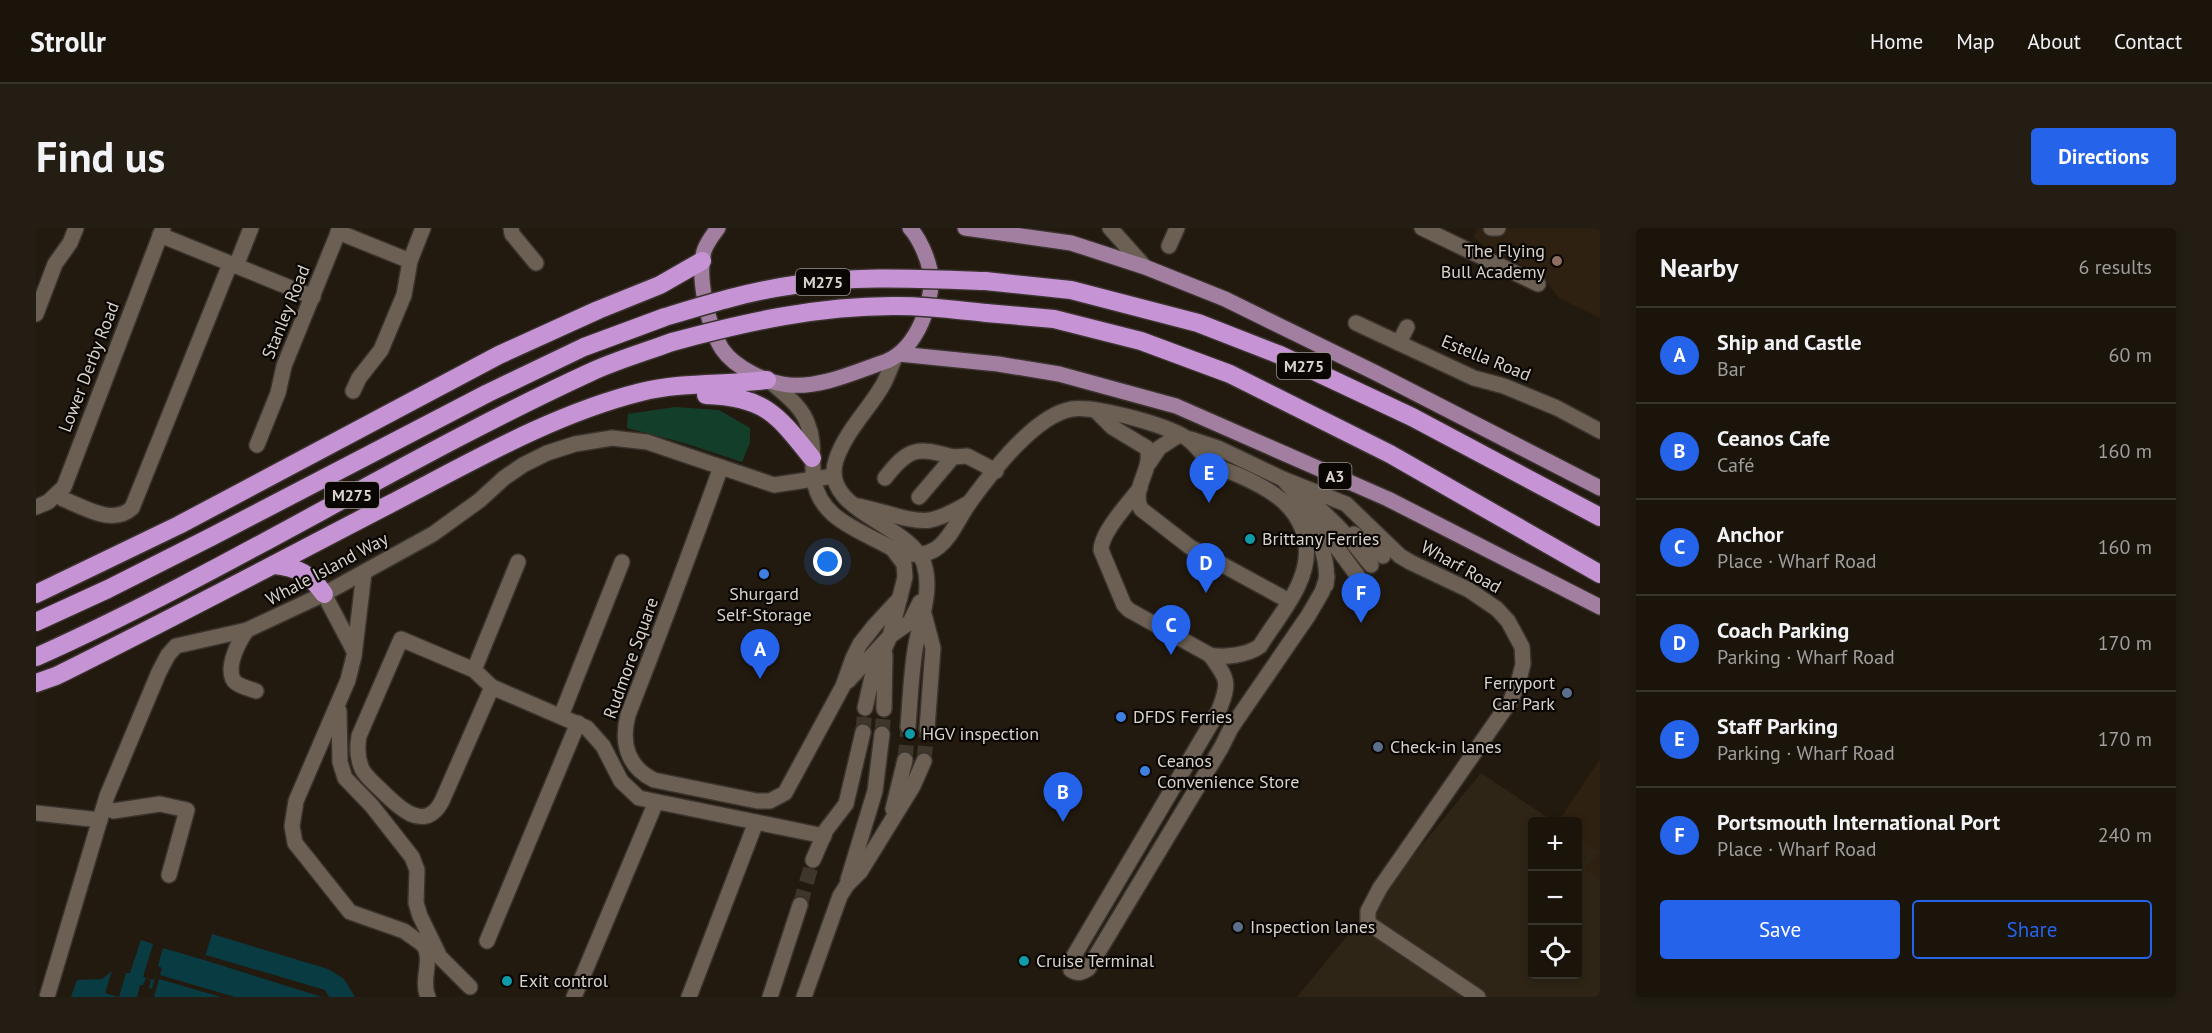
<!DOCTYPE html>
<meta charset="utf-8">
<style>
:root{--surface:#1a140b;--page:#231d14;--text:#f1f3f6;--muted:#9f9e9d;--line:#38332c;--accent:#2563eb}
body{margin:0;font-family:"PT Sans",sans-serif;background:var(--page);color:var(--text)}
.controls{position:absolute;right:18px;bottom:18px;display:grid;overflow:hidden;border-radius:6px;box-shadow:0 3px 9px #0003}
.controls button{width:54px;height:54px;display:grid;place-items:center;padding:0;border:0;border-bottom:2px solid var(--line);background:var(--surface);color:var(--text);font:30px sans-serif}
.you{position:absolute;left:792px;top:334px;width:21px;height:21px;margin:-15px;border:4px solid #fff;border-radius:50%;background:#1a73e8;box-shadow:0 0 0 9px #1a73e833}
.badge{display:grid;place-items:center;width:39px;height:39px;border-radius:50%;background:var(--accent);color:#fff;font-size:20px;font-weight:700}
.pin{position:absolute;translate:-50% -50px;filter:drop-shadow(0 2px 3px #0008)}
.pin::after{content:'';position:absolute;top:32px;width:21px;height:18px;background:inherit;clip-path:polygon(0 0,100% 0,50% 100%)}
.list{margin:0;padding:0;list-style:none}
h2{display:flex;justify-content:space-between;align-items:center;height:78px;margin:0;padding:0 24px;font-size:26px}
h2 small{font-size:20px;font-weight:400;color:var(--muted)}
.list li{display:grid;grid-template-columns:39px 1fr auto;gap:18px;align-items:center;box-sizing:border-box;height:96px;padding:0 24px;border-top:2px solid var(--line)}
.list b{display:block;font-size:22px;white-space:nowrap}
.list p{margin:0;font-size:20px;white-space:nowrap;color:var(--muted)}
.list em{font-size:20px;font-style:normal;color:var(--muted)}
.actions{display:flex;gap:12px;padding:18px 24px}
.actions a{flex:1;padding:14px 0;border:2px solid var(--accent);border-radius:6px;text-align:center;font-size:21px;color:var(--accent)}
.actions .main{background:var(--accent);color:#fff}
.icon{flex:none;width:33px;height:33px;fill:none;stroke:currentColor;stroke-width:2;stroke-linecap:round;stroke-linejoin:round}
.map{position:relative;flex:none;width:1564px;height:769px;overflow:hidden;border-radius:6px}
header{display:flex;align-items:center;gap:36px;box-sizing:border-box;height:84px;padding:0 30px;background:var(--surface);border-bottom:2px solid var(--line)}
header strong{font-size:28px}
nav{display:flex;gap:33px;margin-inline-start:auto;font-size:21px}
.intro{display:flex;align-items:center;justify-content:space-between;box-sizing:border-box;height:144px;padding:0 36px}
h1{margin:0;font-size:42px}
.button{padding:15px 27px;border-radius:6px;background:var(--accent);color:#fff;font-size:21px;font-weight:700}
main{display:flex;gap:36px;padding:0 36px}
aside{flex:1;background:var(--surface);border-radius:6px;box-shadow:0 3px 9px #0003}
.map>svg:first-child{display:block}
</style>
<header>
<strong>Strollr</strong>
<nav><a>Home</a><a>Map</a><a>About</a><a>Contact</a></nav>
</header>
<div class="intro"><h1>Find us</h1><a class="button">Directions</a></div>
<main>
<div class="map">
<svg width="1564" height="769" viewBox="0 0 1564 769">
<rect width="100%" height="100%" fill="#231a0f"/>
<g fill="#2f2111">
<polygon points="1441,0 1564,0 1564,90 1523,70 1504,46 1451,20 1438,9"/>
<polygon points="1564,531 1564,651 1549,641 1563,624 1542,610 1542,594 1522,594"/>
</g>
<polygon fill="#2e2516" points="1445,545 1517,593 1496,594 1496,746 1542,746 1542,610 1564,624 1549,641 1564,651 1564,769 1261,769"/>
<polygon fill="#133e2a" points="639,179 683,182 714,200 714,215 706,234 648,215 591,200 592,186"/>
<polygon fill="#093b43" points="176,706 292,741 308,751 319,769 35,769 41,752 66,751 76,743 69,765 83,769 90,745 94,745 105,712 117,716 107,749 118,752 127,720 168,732"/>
<g fill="#231a0f">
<polygon points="170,727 289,762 293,769 286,769 168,732"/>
<polygon points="122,738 126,740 124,747 199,769 185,769 123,751 118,769 101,769 104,757 107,757 110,750 115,752 113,760 116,761"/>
</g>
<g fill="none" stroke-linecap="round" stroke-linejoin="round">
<g stroke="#3e362b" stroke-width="15" stroke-dasharray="15 8" stroke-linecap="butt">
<polyline points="827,504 829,480"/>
<polyline points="846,506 848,481"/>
<polyline points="869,532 872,499"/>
<polyline points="888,533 891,501"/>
<polyline points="764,677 777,632"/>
</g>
<g stroke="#39322d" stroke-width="18">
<g id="minor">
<polyline points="475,0 476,6 500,35"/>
<polyline points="1074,0 1109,39"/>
<polyline points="1386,0 1502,56"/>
<polyline points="1455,0 1462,0"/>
<polyline points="302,4 374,33"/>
<polyline points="124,7 277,69"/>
<polyline points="1133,18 1141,0"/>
<polyline points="200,38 215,0"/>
<polyline points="0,86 19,36 34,15 40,0"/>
<polyline points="1320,95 1438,150 1468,158 1521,180 1564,203"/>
<polyline points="1363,115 1371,99"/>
<path d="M859 130C855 138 852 147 848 155 833 182 810 202 800 232 783 283 875 296 888 336 897 364 883 395 879 422 875 447 874 474 872 499"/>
<path d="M734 153C748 166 766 178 772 197 779 214 775 233 778 251 782 285 813 298 840 312 849 316 858 323 869 325 908 334 916 299 934 274 956 244 999 187 1036 181 1058 177 1136 198 1153 212 1161 218 1167 228 1175 235 1182 240 1192 243 1200 246 1232 260 1265 277 1270 316 1275 354 1242 388 1224 418 1212 427 1189 430 1174 427L1093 382 1088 377 1065 322C1065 304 1093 275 1104 260"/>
<polyline points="317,163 323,150 345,122 350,110 368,67 374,33 387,0"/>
<path d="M1060 183 1076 199 1111 220C1118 241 1094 261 1105 281L1154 319 1253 373"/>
<polyline points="1155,211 1182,220 1247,251 1270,278 1321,347"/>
<polyline points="221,217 242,165 248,138 304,0"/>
<polyline points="1113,235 1123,220 1143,207"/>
<path d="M685 239C655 322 624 405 592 487 585 514 591 539 618 552L721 573H734L749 565 807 458 817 430 824 416 839 397 864 370"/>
<path d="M849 250C873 219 881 219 917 229"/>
<polyline points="1247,251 1310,276 1364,328 1374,334 1433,362 1461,381 1472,393 1486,419 1487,436 1483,452 1475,472 1344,660 1332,683 1332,695 1442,769"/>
<path d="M22 267 27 271C48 279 76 298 96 280L194 36"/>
<path d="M1268 268C1294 288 1315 311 1335 337"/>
<polyline points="883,269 917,229 931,228 960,243"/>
<path d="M823 278C844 282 875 295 894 292 907 290 921 281 933 275"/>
<polyline points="0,279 12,274 28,259 127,0"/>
<path d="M1267 284C1282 303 1293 332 1290 357"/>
<polyline points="1318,306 1347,328"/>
<polyline points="328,345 318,428 312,452 260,573 256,598 259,615 314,684 368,703 403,728 434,759"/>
<polyline points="288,366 318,423"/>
<polyline points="888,386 897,420 891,501"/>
<path d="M211 402C203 413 189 439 198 453 202 458 214 461 220 463"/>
<path d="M1174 427C1192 451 1194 454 1183 482L1036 731 1035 742C1042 746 1045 745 1052 741L1185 520 1195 500 1272 388 1286 364 1291 349"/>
<polyline points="438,442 482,334"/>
<polyline points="812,453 854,408 874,394 884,374"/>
<path d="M456 459 406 573C389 606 362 579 345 562 339 556 330 549 326 541 321 530 321 519 323 508L365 411 438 442 456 459 551 500 567 518 585 553 603 570 788 608"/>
<polyline points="829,480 836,449 854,408 869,349 868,336 856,320"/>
<polyline points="848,481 849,427"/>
<polyline points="303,483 304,534 309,550 336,578 376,629 381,642 380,675 384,688 402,725"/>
<polyline points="525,488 586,334"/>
<polyline points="68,579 77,583 124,576 151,582 133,647"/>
<polyline points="857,581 869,532"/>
<polyline points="0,585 64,592"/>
<polyline points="777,632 790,602 810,576 827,504"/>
<polyline points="812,652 839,563 846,506"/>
<polyline points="451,713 542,495"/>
<path d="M387 716C398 731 384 752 392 769"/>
<polyline points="11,769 71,568 123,444 132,427 140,418 211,402 288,366 397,306 444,272 468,250 487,237 511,225 539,216 576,210 611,214 738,257 798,248"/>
<polyline points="538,769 620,574"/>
<polyline points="653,769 720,594"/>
<polyline points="734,769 764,677"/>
<polyline points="768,769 804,668 811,657 824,644 877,558 888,533"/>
</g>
</g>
<g stroke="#39322d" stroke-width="18">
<g id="major">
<path d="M682 0C677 7 671 14 668 23 661 49 672 99 686 121 699 140 731 155 753 157 786 160 821 143 851 133 881 120 899 73 894 42 891 28 883 10 874 0"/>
<polyline points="929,0 1035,15 1109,39 1189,71 1340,145 1564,260"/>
<polyline points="863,126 962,136 1023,146 1140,178 1352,271 1564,379"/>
</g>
</g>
<g stroke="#39322d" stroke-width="21">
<g id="highway">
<polyline points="949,53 1035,62 1162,95 1244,127 1376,189 1564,289"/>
<polyline points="950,85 1018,91 1105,113 1194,146 1354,226 1564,346"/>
<path d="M670 167C729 169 741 186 776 230"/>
<path d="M238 337C262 339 275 347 288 366"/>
<polyline points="0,366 143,297 463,127 562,82 624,57 666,33"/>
<polyline points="0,394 72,361 175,309 452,165 548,119 629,89"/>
<path d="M0 429C190 344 366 231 555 144 581 132 609 124 636 114"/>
<path d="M0 455 20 448C133 392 244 333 356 275 435 234 517 186 605 164 645 154 690 157 731 152"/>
</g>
</g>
<use href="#minor" stroke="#6c6054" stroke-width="15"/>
<use href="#major" stroke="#a27fa1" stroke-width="15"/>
<use href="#highway" stroke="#c694d5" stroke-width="18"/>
<g stroke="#39322d" stroke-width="21" stroke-linecap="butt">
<g id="highway-bridge">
<path d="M629 89C672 76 714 63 758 57 821 47 886 51 949 53"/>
<path d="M636 114C710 94 785 77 863 78 892 78 921 82 950 85"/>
</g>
</g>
<use href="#highway-bridge" stroke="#c694d5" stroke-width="18"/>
</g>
<circle fill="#8d6e63" stroke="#090603" stroke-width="2" cx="1521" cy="33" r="6"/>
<g fill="#0f9aa8" stroke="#090603" stroke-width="2">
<circle cx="1214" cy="311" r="6"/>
<circle cx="874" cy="506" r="6"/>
<circle cx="988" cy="733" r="6"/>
<circle cx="471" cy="753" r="6"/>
</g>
<g fill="#3f7fe0" stroke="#090603" stroke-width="2">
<circle cx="728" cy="346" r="6"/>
<circle cx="1085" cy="489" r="6"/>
<circle cx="1109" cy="543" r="6"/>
</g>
<g fill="#5c6f8a" stroke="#090603" stroke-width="2">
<circle cx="1531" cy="465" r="6"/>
<circle cx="1342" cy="519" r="6"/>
<circle cx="1202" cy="699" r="6"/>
</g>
<g text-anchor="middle" stroke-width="4.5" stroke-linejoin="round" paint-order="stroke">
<g fill="#090603" stroke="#9b958f" stroke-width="1.5">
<rect x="760" y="41" width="54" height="26" rx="4.5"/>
<rect x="1241" y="125" width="54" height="26" rx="4.5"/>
<rect x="1282.5" y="235" width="33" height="26" rx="4.5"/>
<rect x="289" y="254" width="54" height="26" rx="4.5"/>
</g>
<g font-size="16" font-weight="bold" fill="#d9d2cb">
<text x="787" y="60">M275</text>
<text x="1268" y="144">M275</text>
<text x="1299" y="254">A3</text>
<text x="316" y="273">M275</text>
</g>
<g font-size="18" fill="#d9d2cb" stroke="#090603" text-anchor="start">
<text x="1509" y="29" text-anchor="end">The Flying<tspan x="1509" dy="21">Bull Academy</tspan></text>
<text x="1226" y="317">Brittany Ferries</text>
<text x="728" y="372" text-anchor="middle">Shurgard<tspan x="728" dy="21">Self-Storage</tspan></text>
<text x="1519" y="461" text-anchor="end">Ferryport<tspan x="1519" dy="21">Car Park</tspan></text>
<text x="1097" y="495">DFDS Ferries</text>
<text x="886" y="512">HGV inspection</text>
<text x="1354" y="525">Check-in lanes</text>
<text x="1121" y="539">Ceanos<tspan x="1121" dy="21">Convenience Store</tspan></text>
<text x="1214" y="705">Inspection lanes</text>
<text x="1000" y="739">Cruise Terminal</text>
<text x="483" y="759">Exit control</text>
</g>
<g font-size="18" fill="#d9d2cb" stroke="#090603">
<text transform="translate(250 84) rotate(-68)" y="6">Stanley Road</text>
<text transform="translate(1450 130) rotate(22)" y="6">Estella Road</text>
<text transform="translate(53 139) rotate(-69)" y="6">Lower Derby Road</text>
<text transform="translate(1425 339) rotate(29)" y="6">Wharf Road</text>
<text transform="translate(291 341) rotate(-28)" y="6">Whale Island Way</text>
<text transform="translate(595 430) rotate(-70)" y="6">Rudmore Square</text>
</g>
</g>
</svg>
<div class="controls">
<button>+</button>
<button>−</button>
<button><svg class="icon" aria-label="locate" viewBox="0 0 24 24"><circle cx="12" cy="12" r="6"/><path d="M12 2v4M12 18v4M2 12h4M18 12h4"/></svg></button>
</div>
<div class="you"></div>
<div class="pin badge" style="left:724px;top:451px">A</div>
<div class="pin badge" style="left:1027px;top:594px">B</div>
<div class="pin badge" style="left:1135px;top:427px">C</div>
<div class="pin badge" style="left:1170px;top:365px">D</div>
<div class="pin badge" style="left:1173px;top:275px">E</div>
<div class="pin badge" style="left:1325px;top:395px">F</div>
</div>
<aside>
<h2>Nearby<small>6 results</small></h2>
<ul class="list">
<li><span class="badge">A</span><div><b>Ship and Castle</b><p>Bar</p></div><em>60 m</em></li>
<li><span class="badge">B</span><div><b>Ceanos Cafe</b><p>Café</p></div><em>160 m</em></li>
<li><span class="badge">C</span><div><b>Anchor</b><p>Place · Wharf Road</p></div><em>160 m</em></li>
<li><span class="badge">D</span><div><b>Coach Parking</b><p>Parking · Wharf Road</p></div><em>170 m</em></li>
<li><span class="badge">E</span><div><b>Staff Parking</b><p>Parking · Wharf Road</p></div><em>170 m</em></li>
<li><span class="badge">F</span><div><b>Portsmouth International Port</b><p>Place · Wharf Road</p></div><em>240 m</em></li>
</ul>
<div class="actions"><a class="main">Save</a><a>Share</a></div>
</aside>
</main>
